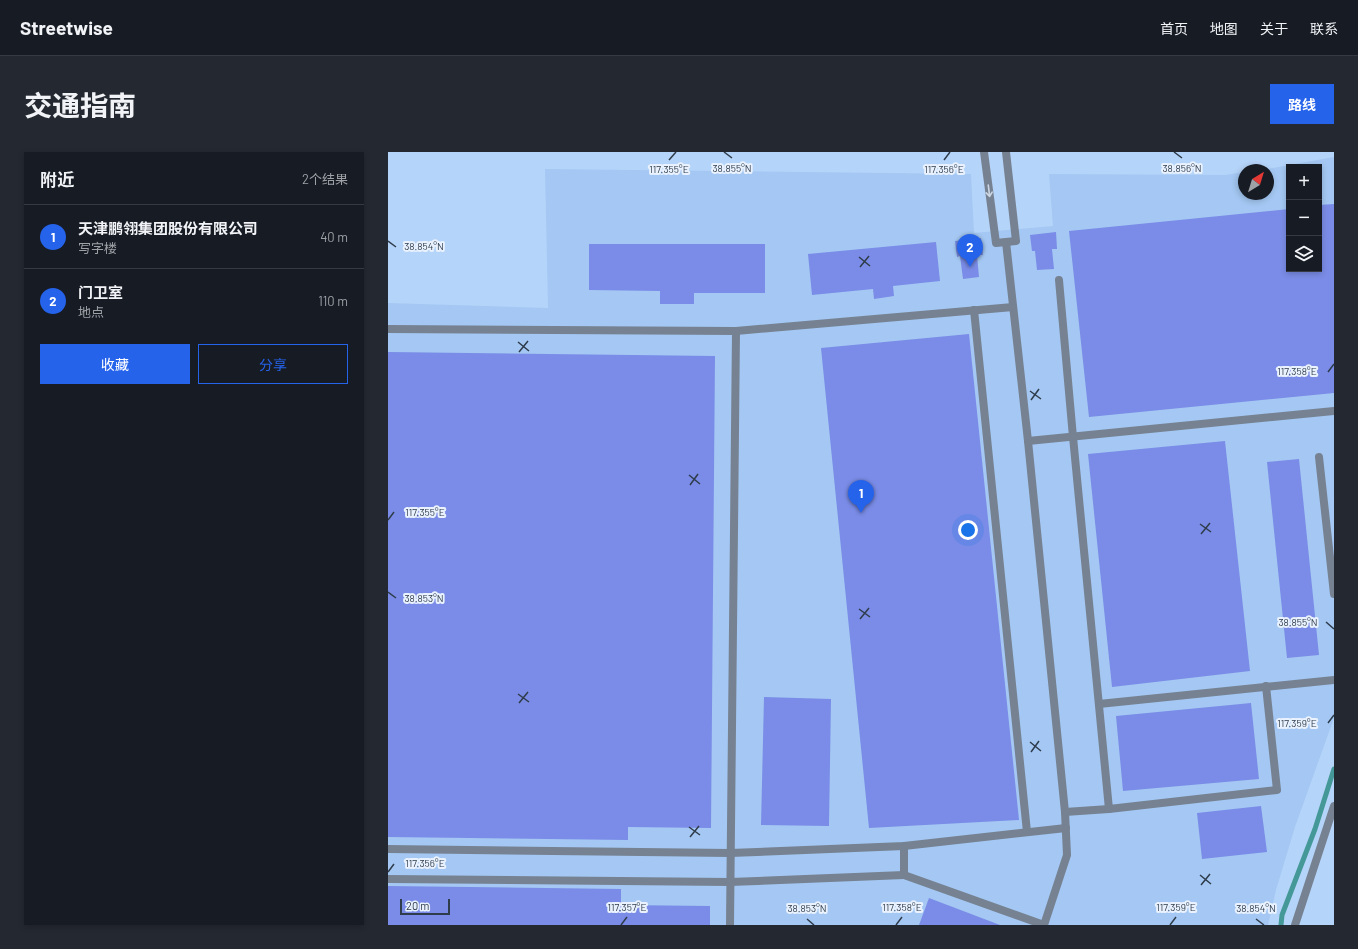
<!DOCTYPE html>
<html lang="zh">
<meta charset="utf-8">
<style>
:root{--surface:#171b24;--page:#242831;--text:#f1f3f6;--muted:#9ea1a6;--line:#363941;--accent:#2563eb}
body{margin:0;font-family:Barlow,"Noto Sans SC",sans-serif;background:var(--page);color:var(--text)}
.controls{position:absolute;right:12px;top:12px;display:grid;overflow:hidden;border-radius:0px;box-shadow:0 2px 6px #0003}
.controls button{width:36px;height:36px;display:grid;place-items:center;padding:0;border:0;border-bottom:1px solid var(--line);background:var(--surface);color:var(--text);font:20px sans-serif}
.compass{position:absolute;left:850px;top:12px;width:36px;height:36px;border-radius:50%;background:var(--surface);box-shadow:0 2px 6px #0003;rotate:38deg}
.scale{position:absolute;left:12px;bottom:10px;width:50px;box-sizing:border-box;padding-left:4px;border:2px solid #2f3c4b;border-top:0;font-size:11px;line-height:14px;white-space:nowrap;color:#2f3c4b;-webkit-text-stroke:3px #e9f2fe;paint-order:stroke}
.you{position:absolute;left:580px;top:378px;width:14px;height:14px;margin:-10px;border:3px solid #fff;border-radius:50%;background:#1a73e8;box-shadow:0 0 0 6px #1a73e833}
.badge{display:grid;place-items:center;width:26px;height:26px;border-radius:50%;background:var(--accent);color:#fff;font-size:13px;font-weight:700}
.pin{position:absolute;translate:-50% -33px;filter:drop-shadow(0 1px 2px #0008)}
.pin::after{content:'';position:absolute;top:21px;width:14px;height:12px;background:inherit;clip-path:polygon(0 0,100% 0,50% 100%)}
.list{margin:0;padding:0;list-style:none}
h2{display:flex;justify-content:space-between;align-items:center;height:52px;margin:0;padding:0 16px;font-size:17px}
h2 small{font-size:13px;font-weight:400;color:var(--muted)}
.list li{display:grid;grid-template-columns:26px 1fr auto;gap:12px;align-items:center;box-sizing:border-box;height:64px;padding:0 16px;border-top:1px solid var(--line)}
.list b{display:block;font-size:15px;white-space:nowrap}
.list p{margin:0;font-size:13px;white-space:nowrap;color:var(--muted)}
.list em{font-size:13px;font-style:normal;color:var(--muted)}
.actions{display:flex;gap:8px;padding:12px 16px}
.actions a{flex:1;padding:9px 0;border:1px solid var(--accent);border-radius:0px;text-align:center;font-size:14px;color:var(--accent)}
.actions .main{background:var(--accent);color:#fff}
.icon{flex:none;width:22px;height:22px;fill:none;stroke:currentColor;stroke-width:2;stroke-linecap:round;stroke-linejoin:round}
.map{position:relative;flex:none;width:946px;height:773px;overflow:hidden;border-radius:0px}
header{display:flex;align-items:center;gap:24px;box-sizing:border-box;height:56px;padding:0 20px;background:var(--surface);border-bottom:1px solid var(--line)}
header strong{font-size:19px}
nav{display:flex;gap:22px;margin-inline-start:auto;font-size:14px}
.intro{display:flex;align-items:center;justify-content:space-between;box-sizing:border-box;height:96px;padding:0 24px}
h1{margin:0;font-size:28px}
.button{padding:10px 18px;border-radius:0px;background:var(--accent);color:#fff;font-size:14px;font-weight:700}
main{display:flex;gap:24px;padding:0 24px}
aside{flex:1;background:var(--surface);border-radius:0px;box-shadow:0 2px 6px #0003}
.map>svg:first-child{display:block}
</style>
<header>
<strong>Streetwise</strong>
<nav><a>首页</a><a>地图</a><a>关于</a><a>联系</a></nav>
</header>
<div class="intro"><h1>交通指南</h1><a class="button">路线</a></div>
<main>
<aside>
<h2>附近<small>2个结果</small></h2>
<ul class="list">
<li><span class="badge">1</span><div><b>天津鹏翎集团股份有限公司</b><p>写字楼</p></div><em>40 m</em></li>
<li><span class="badge">2</span><div><b>门卫室</b><p>地点</p></div><em>110 m</em></li>
</ul>
<div class="actions"><a class="main">收藏</a><a>分享</a></div>
</aside>
<div class="map">
<svg width="946" height="773" viewBox="0 0 946 773">
<rect width="100%" height="100%" fill="#b5d4f9"/>
<path fill="#a4c8f3" fill-rule="evenodd" d="M946 5V566L907 675 888 738 880 773H0V151L160 156 157 17 583 22 586 81 665 74 661 22 837 23 856 20V42H880V18H873ZM901 15H931V117H901Z"/>
<g fill="none" stroke-linecap="round" stroke-linejoin="round">
<polyline stroke="#449897" stroke-width="5" points="893,773 894,763 927,677 946,617"/>
</g>
<g fill="#7a8ce7">
<polygon points="946,52 946,241 701,265 681,79 901,57 901,117 931,117 931,53"/>
<polygon points="668,80 669,97 664,97 666,117 649,118 647,99 644,99 642,83"/>
<polygon points="593,86 595,103 589,103 591,125 575,127 572,104 569,105 567,89"/>
<polygon points="548,90 552,129 505,134 506,144 486,147 485,137 424,143 420,102"/>
<polygon points="201,92 377,92 377,141 306,141 306,152 272,152 272,139 201,138"/>
<polygon points="581,182 631,668 481,676 433,196"/>
<polygon points="0,200 327,204 323,676 240,675 240,688 0,685"/>
<polygon points="837,289 862,519 724,535 700,302"/>
<polygon points="911,307 931,503 899,506 879,310"/>
<polygon points="376,545 443,547 441,674 373,673"/>
<polygon points="863,551 871,627 735,639 728,564"/>
<polygon points="873,654 879,700 814,707 809,661"/>
<polygon points="0,734 233,737 233,753 322,754 322,773 0,773"/>
<polygon points="541,746 612,773 531,773"/>
</g>
<g fill="none" stroke-linecap="round" stroke-linejoin="round">
<g stroke="#768292" stroke-width="8">
<polyline points="596,0 608,91 628,89 618,0"/>
<polyline points="618,90 640,289 677,660 679,703 656,773"/>
<polyline points="671,128 685,285 721,657"/>
<polyline points="586,158 639,680"/>
<polyline points="0,177 348,179 625,155"/>
<polyline points="640,289 946,259"/>
<polyline points="931,305 946,442"/>
<polyline points="711,552 946,528"/>
<polyline points="677,660 721,657 889,638 878,534"/>
<polyline points="516,694 516,723 656,773"/>
<polyline points="0,697 342,701 516,694 678,676"/>
<polyline points="0,727 342,730 516,723"/>
<polyline points="342,773 348,179"/>
<polyline points="907,773 946,654"/>
</g>
</g>
<defs><path id="oneway-shaft" d="M-6 0H5M1.5-3L5.5 0L1.5 3" fill="none" stroke-width="1.6" stroke-linecap="round" stroke-linejoin="round"/></defs>
<use stroke="#ccd6e3" href="#oneway-shaft" transform="translate(601 39) rotate(83)"/>
<path fill="none" stroke="#2f3c4b" stroke-width="1.5" d="M336 0 344 6M786 0 794 6M281 8 288 0M556 8 562 0M0 89 8 95M471 105 482 114M472 115 481 104M130 190 141 199M131 200 140 189M940 220 946 212M642 239 653 247M643 248 651 237M301 323 312 332M302 333 310 322M0 368 6 360M812 372 823 380M813 382 822 371M0 440 8 446M471 457 482 465M472 467 481 456M938 470 946 477M130 542 141 550M131 551 140 540M940 571 946 563M642 590 653 599M643 600 651 589M301 675 312 683M302 685 311 674M0 720 6 712M812 723 823 732M813 733 822 722M419 767 426 773M868 767 876 773M233 773 239 765M508 773 514 765M782 773 788 765"/>
<g font-size="10" text-anchor="middle" fill="#2f3c4b" stroke="#e9f2fe" stroke-width="4" stroke-linejoin="round" paint-order="stroke">
<text x="344" y="20">38.855°N</text>
<text x="794" y="20">38.856°N</text>
<text x="281" y="21">117.355°E</text>
<text x="556" y="21">117.356°E</text>
<text x="36" y="98">38.854°N</text>
<text x="909" y="223">117.358°E</text>
<text x="37" y="364">117.355°E</text>
<text x="36" y="450">38.853°N</text>
<text x="910" y="474">38.855°N</text>
<text x="909" y="575">117.359°E</text>
<text x="37" y="715">117.356°E</text>
<text x="239" y="759">117.357°E</text>
<text x="514" y="759">117.358°E</text>
<text x="788" y="759">117.359°E</text>
<text x="419" y="760">38.853°N</text>
<text x="868" y="760">38.854°N</text>
</g>
</svg>
<div class="controls">
<button>+</button>
<button>−</button>
<button><svg class="icon" aria-label="layers" viewBox="0 0 24 24"><path d="M12 4l9 5-9 5-9-5zM3 14l9 5 9-5"/></svg></button>
</div>
<svg class="compass" viewBox="-18 -18 36 36"><path d="M0-13l5 13h-10z" fill="#e53935"/><path d="M0 13l5-13h-10z" fill="#9ea1a6"/></svg>
<div class="scale">20 m</div>
<div class="you"></div>
<div class="pin badge" style="left:473px;top:361px">1</div>
<div class="pin badge" style="left:582px;top:115px">2</div>
</div>
</main>
